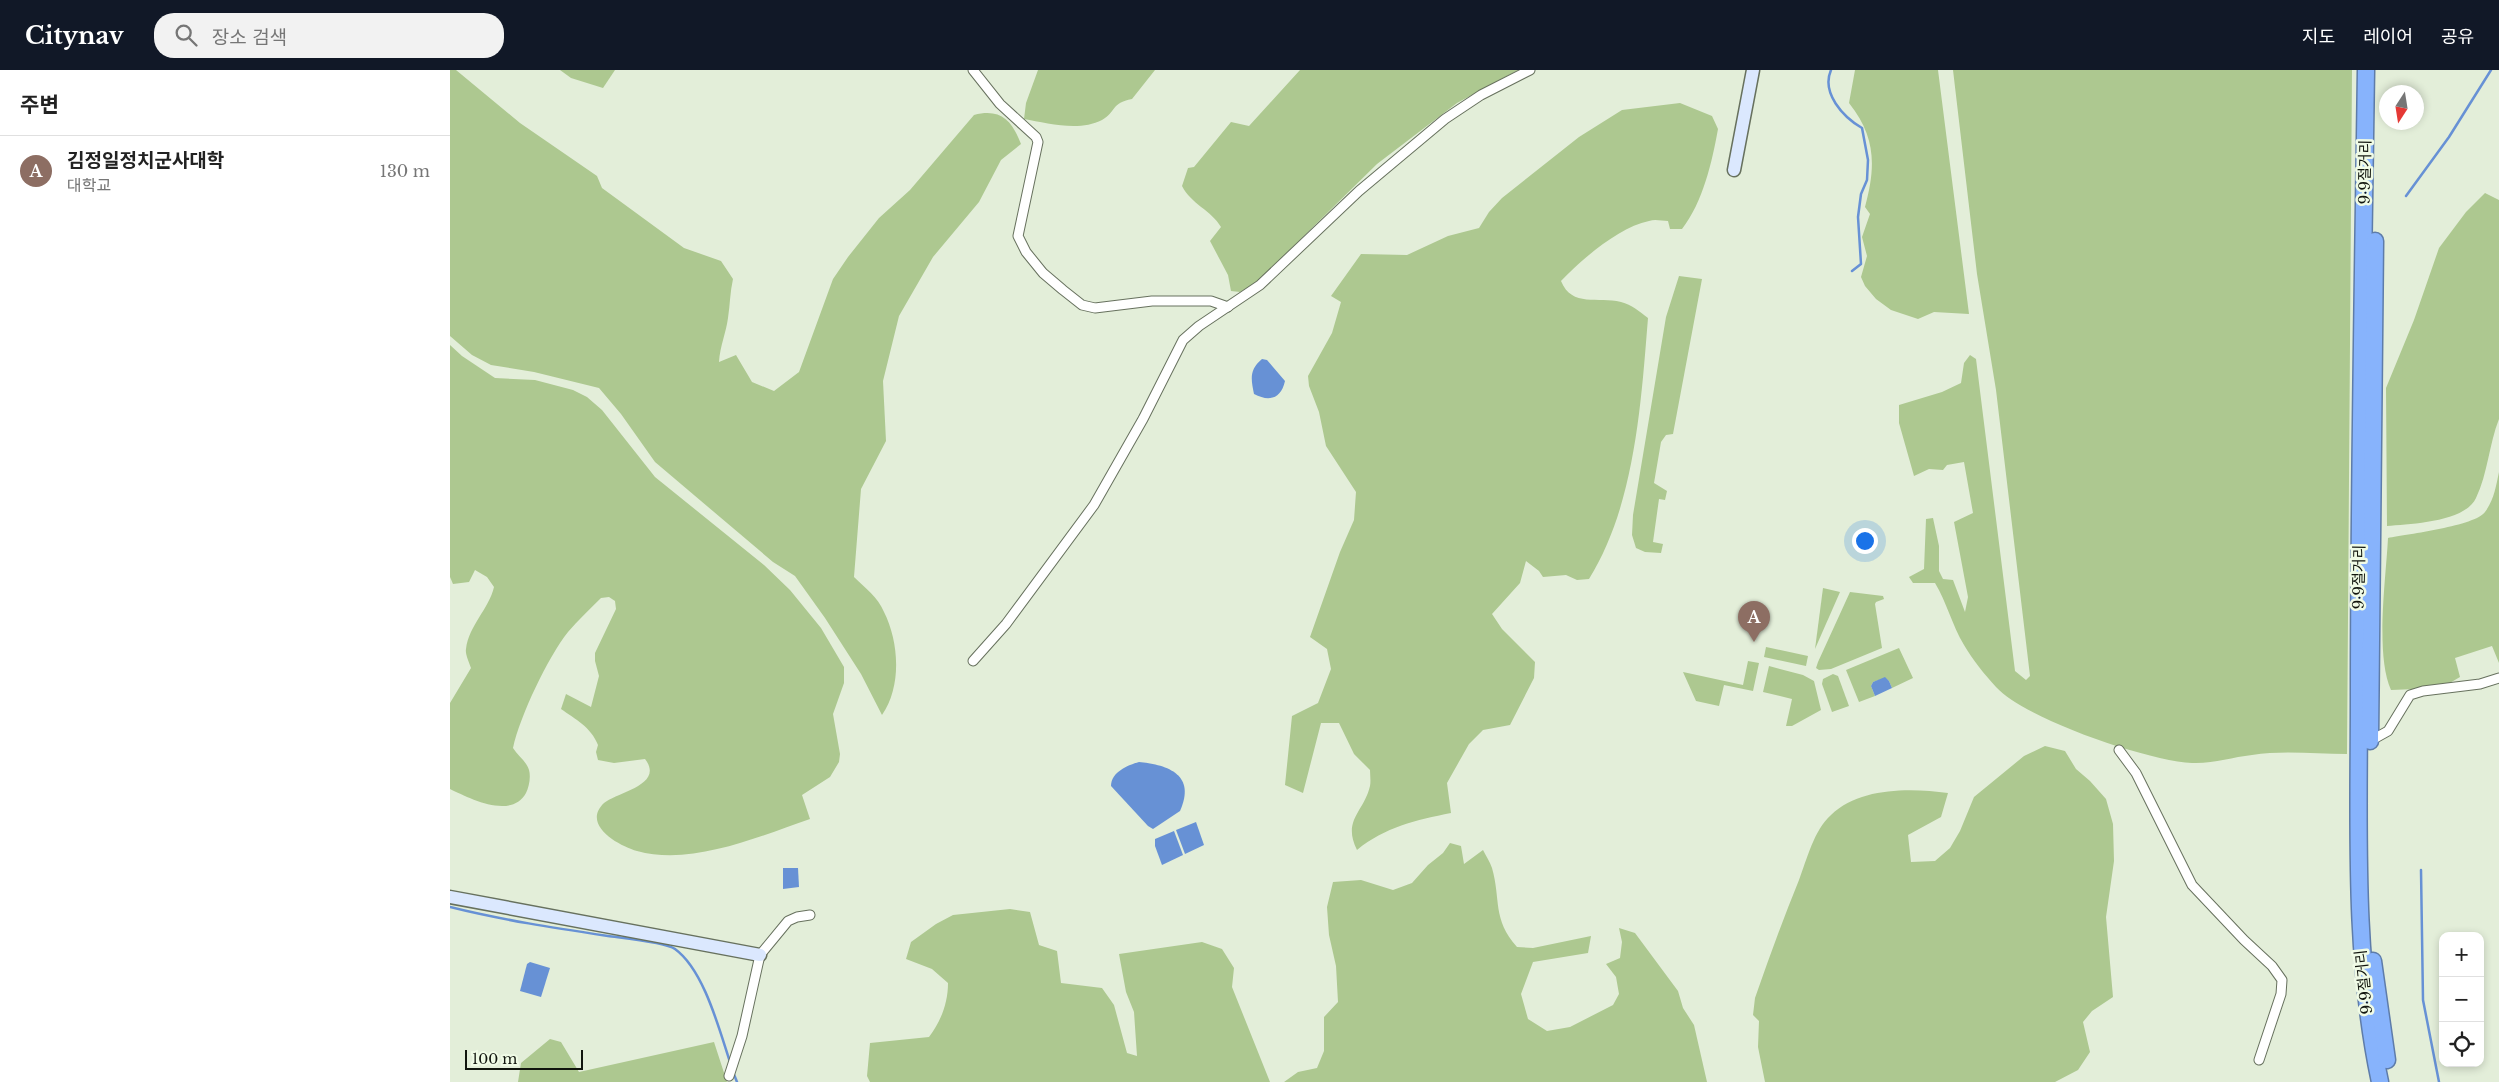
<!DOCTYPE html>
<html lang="ko">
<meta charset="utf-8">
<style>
:root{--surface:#fff;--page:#f2f2f2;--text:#222;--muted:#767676;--line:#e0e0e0;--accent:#111827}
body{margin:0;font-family:"Libre Baskerville","Noto Sans KR",serif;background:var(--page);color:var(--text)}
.controls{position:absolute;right:15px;bottom:15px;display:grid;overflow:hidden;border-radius:10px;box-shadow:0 2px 8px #0003}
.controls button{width:45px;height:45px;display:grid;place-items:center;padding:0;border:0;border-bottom:1px solid var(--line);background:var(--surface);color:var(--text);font:25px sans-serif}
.compass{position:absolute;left:1929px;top:15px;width:45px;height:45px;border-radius:50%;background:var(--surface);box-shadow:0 2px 8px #0003;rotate:192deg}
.scale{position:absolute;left:15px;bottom:12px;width:118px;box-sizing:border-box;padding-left:5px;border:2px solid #11150e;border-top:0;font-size:14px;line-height:18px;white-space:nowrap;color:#11150e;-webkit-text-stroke:4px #f0fbe6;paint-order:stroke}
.you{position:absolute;left:1414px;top:470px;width:18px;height:18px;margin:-12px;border:4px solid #fff;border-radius:50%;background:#1a73e8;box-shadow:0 0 0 8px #1a73e833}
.badge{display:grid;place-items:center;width:32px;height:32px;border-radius:50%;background:var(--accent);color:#fff;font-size:16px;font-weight:700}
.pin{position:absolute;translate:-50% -41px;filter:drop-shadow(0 1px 2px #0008)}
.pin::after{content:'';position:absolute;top:26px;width:18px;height:15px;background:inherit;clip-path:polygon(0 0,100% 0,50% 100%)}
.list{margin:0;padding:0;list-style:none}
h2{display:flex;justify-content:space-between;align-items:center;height:65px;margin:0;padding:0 20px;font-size:21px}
h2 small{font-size:16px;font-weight:400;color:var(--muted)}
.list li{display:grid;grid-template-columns:32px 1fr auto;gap:15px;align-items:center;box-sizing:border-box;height:70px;padding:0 20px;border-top:1px solid var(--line)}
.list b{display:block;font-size:19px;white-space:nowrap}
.list p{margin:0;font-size:16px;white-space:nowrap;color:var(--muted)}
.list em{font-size:16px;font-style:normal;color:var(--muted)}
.icon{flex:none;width:28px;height:28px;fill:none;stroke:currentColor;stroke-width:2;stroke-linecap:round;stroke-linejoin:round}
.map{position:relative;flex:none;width:2049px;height:1012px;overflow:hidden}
header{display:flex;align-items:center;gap:30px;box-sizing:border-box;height:70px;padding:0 25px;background:var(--accent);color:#fff}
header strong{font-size:24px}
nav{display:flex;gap:28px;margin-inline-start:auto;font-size:18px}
.search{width:350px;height:45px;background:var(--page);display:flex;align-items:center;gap:12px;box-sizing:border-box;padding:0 18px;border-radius:20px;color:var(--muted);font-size:19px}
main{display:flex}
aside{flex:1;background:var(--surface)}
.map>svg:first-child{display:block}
</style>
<header>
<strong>Citynav</strong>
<div class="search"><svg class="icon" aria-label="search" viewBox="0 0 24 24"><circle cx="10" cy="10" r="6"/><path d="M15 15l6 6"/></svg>장소 검색</div>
<nav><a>지도</a><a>레이어</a><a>공유</a></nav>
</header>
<main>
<aside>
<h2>주변<small></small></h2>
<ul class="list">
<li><span class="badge" style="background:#8d6e63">A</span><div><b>김정일정치군사대학</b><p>대학교</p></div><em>130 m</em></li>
</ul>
</aside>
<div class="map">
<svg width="2049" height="1012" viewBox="0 0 2049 1012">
<rect width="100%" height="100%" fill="#e3eed9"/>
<g fill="#adc890">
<path d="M0 0H6L70 53 147 106 152 118 234 178 271 191 283 209C280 222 280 235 278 248 276 263 270 276 269 292L286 285 302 312 324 321 349 302 383 209 398 187 429 148 460 120 524 45C550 38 562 50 571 74L551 90 529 132 483 187 449 246 433 311 436 371 411 419 404 507C415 518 428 527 434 542 449 572 452 616 432 645L411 604 375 548 345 506 323 492 205 392 171 344 149 318 84 302 41 295 22 285 0 266Z"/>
<polygon points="110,0 165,0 153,18 121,8"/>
<path d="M588 0H705L682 29C661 33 666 42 652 50 629 62 597 53 574 49L576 33Z"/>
<path d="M850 0H1068L1007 33 927 94 807 212 790 222 781 221 778 205 760 171 771 157C761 140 741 134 732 116L738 98 744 97 781 52 799 56Z"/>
<path d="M1405 0H1488L1519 244 1484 242 1468 249 1441 240 1426 229 1415 216 1411 207 1417 186 1412 167 1420 144 1415 137C1426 96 1426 67 1399 33Z"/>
<path d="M1503 0H1902L1897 684C1866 684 1833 680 1802 685 1782 687 1763 694 1742 693 1698 691 1575 649 1546 617 1535 605 1522 589 1514 575 1502 555 1497 533 1485 513H1463L1459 507 1474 499 1476 449 1483 448 1489 476V501L1493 509 1503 510 1515 542 1518 527 1504 452 1523 443 1514 392 1497 395 1493 400 1479 399 1464 406 1449 353V335L1492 322 1511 313 1514 293 1520 285 1526 289 1565 601 1576 610 1580 606 1546 320 1527 204Z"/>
<path d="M1230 33 1262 46 1268 59C1262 92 1253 132 1232 159H1220L1218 151C1212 151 1205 149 1199 151 1169 157 1131 190 1111 211 1122 238 1148 226 1171 232 1182 235 1189 241 1198 248 1191 334 1185 435 1139 509L1127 510 1116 505 1093 507 1089 501 1076 491 1070 513 1042 544 1052 559 1085 592 1084 608 1060 655 1033 660 1019 674 997 713 1001 743C966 750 935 757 907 780 892 750 914 742 920 716 921 711 920 705 920 700L904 684 889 653H871L853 723 835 715 842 646 868 633 881 599 877 579 860 567 890 482 904 450 906 422 876 376 869 342 859 316 858 306 882 263 891 232 881 226 911 184 957 185 998 166 1029 158 1039 142 1052 128 1129 67 1172 40Z"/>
<path d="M2035 123 2049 130V349C2039 374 2038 403 2026 428 2015 452 1961 454 1937 456L1936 318 1964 250 1989 178 2016 142Z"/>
<polygon points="1229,206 1252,209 1223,364 1216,365 1211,372 1204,413 1217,421 1215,430 1209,429 1203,472 1213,474 1211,483 1195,482 1186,478 1182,465 1183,445 1216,247"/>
<path d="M0 275 12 286 45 308 85 310 123 320 137 327 152 340 205 407 314 495 340 520 371 558 394 597V613L383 644 390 684 389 692 380 707 352 725 360 749C308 767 242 796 187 781 169 776 131 755 154 733 167 722 215 715 195 689L164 693 148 690 146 682 148 675C141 657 125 649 111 639L116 624 141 637 149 606 145 591V583L166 539 165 531 159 527 151 528C140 539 128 550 118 562 98 587 70 646 63 678 68 686 77 692 79 700 81 707 79 717 76 723 61 750 19 728 0 719V633L21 598C19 592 15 584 16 579 19 555 39 539 44 517L37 507 25 500 19 512 3 514 0 507Z"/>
<path d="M2049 402V593L2042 576 2005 588 2010 607 1991 618 1941 620C1925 585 1936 508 1938 468 1958 464 2025 456 2035 442 2044 430 2046 416 2049 402Z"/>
<polygon points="1373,518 1390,522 1365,579"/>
<polygon points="1400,522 1433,526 1434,529 1426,532 1425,534 1432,578 1381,599 1369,600 1366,598 1368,592"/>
<polygon points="1316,577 1358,586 1356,596 1314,587"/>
<polygon points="1449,578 1463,608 1442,618 1439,611 1435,608 1423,612 1421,616 1425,626 1409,632 1396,600"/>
<polygon points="1298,591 1309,593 1303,621 1274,615 1269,636 1246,631 1233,602 1293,615"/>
<polygon points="1319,596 1353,605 1364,611 1371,640 1342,656 1336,656 1342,629 1313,622"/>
<polygon points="1383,604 1388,606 1399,636 1382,642 1372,614 1373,609"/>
<path d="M1595 676 1615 681 1626 699 1640 711 1656 729 1663 754 1664 791 1656 847 1663 927 1642 941 1633 952 1640 982 1628 1000 1605 1012H1315L1308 977 1309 951 1303 945 1305 928C1319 888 1333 849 1349 810 1357 789 1364 760 1381 745 1410 717 1461 718 1498 723L1491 747 1458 765 1461 792 1485 791 1500 778 1510 761 1524 727 1574 686Z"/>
<path d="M1000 773 1011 776 1014 794 1033 780C1036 786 1040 792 1042 798 1051 829 1042 849 1067 877L1083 878 1141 866 1138 883 1083 892 1071 924 1078 949 1097 961 1120 957 1163 935 1169 924 1166 907 1156 894 1170 888 1172 872 1169 858 1185 863 1228 921 1233 938 1244 955 1257 1012H834L848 1002 867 998 874 981V947L888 932 886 896 879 865 877 837 883 812 911 810 943 820 962 813 978 795 993 783Z"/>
<path d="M560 839 580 842 589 875 607 881 611 913 652 918 664 935 677 983 687 986 684 942 676 922 669 884 752 872 772 879 784 898 782 917 820 1012H420L417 1006 420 973 479 967C491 951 498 933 498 913L482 899 456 889 461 872 486 854 503 845Z"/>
<polygon points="100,969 111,972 129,1002 264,972 277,1012 68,1012 71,993"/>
</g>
<g fill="#6791d5">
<path d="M812 289 817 290 835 311C831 329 819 332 804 324 801 309 799 300 812 289Z"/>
<polygon points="1435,607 1439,611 1442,618 1425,626 1421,616 1423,612"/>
<path d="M689 692C719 695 746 705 730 741L703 759 698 756 661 716C661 702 678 695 689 692Z"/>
<polygon points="746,752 754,775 735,784 726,760"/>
<polygon points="724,761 733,785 712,795 705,776 705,769"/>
<polygon points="333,798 348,798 349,817 333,819"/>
<polygon points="80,892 100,898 91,927 70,921 77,894"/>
</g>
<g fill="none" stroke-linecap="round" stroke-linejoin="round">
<g stroke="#6791d5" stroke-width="2.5">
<path d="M1381 0C1371 23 1393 47 1412 58L1418 90 1417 110 1411 124 1408 147 1411 194 1402 201"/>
<polyline points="1956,126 1999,67 2041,0"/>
<polyline points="1971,800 1973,930 1989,1012"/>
<path d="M0 837C52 850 105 858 158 866 172 868 215 872 225 879 254 900 269 959 280 992"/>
<polyline points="283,1002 287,1012"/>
</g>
<g stroke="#67715e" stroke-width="11">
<g id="street">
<polyline points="523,0 550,34 586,67 588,72 568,166 576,182 593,203 613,220 632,235 645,238 702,231 761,231 778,237"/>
<polyline points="523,591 556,554 644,435 693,349 733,270 749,256 810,215 909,121 995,49 1031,25 1080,0"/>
<polyline points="1920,671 1938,661 1960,625 1973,621 2030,614 2049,608"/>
<polyline points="1669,680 1686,703 1742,815 1794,870 1822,896 1832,910 1831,924 1809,990"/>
<polyline points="279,1006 292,966 310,885 338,851 347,847 360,845"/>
</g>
</g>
<g stroke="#67715e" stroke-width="15">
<g id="secondary">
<polyline points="1284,100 1303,0"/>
<polyline points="0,827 310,885"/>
</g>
</g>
<g stroke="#5e7ca9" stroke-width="19">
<g id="highway">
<path d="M1916 0C1913 209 1909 418 1909 626 1909 755 1903 886 1930 1012"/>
<polyline points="1920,671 1925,171"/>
<polyline points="1923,891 1937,990"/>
</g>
</g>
<use href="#street" stroke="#fff" stroke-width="9"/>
<use href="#secondary" stroke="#dbe8fe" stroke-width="12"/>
<use href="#highway" stroke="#87b3fc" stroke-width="16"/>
</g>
<g text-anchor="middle" stroke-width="5" stroke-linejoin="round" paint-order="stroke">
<g font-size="15" fill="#11150e" stroke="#f0fbe6">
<text transform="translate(1915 102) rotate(-89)" y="5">9·9절거리</text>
<text transform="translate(1909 507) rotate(-89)" y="5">9·9절거리</text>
<text transform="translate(1914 912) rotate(-96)" y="5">9·9절거리</text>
</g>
</g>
</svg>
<div class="controls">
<button>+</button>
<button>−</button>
<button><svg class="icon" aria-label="locate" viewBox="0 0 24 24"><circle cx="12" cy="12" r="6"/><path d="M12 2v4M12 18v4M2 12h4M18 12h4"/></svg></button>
</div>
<svg class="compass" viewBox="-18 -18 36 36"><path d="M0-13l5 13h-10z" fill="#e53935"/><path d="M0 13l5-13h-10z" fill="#767676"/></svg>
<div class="scale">100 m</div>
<div class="you"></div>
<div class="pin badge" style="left:1304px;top:572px;background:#8d6e63">A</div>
</div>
</main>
